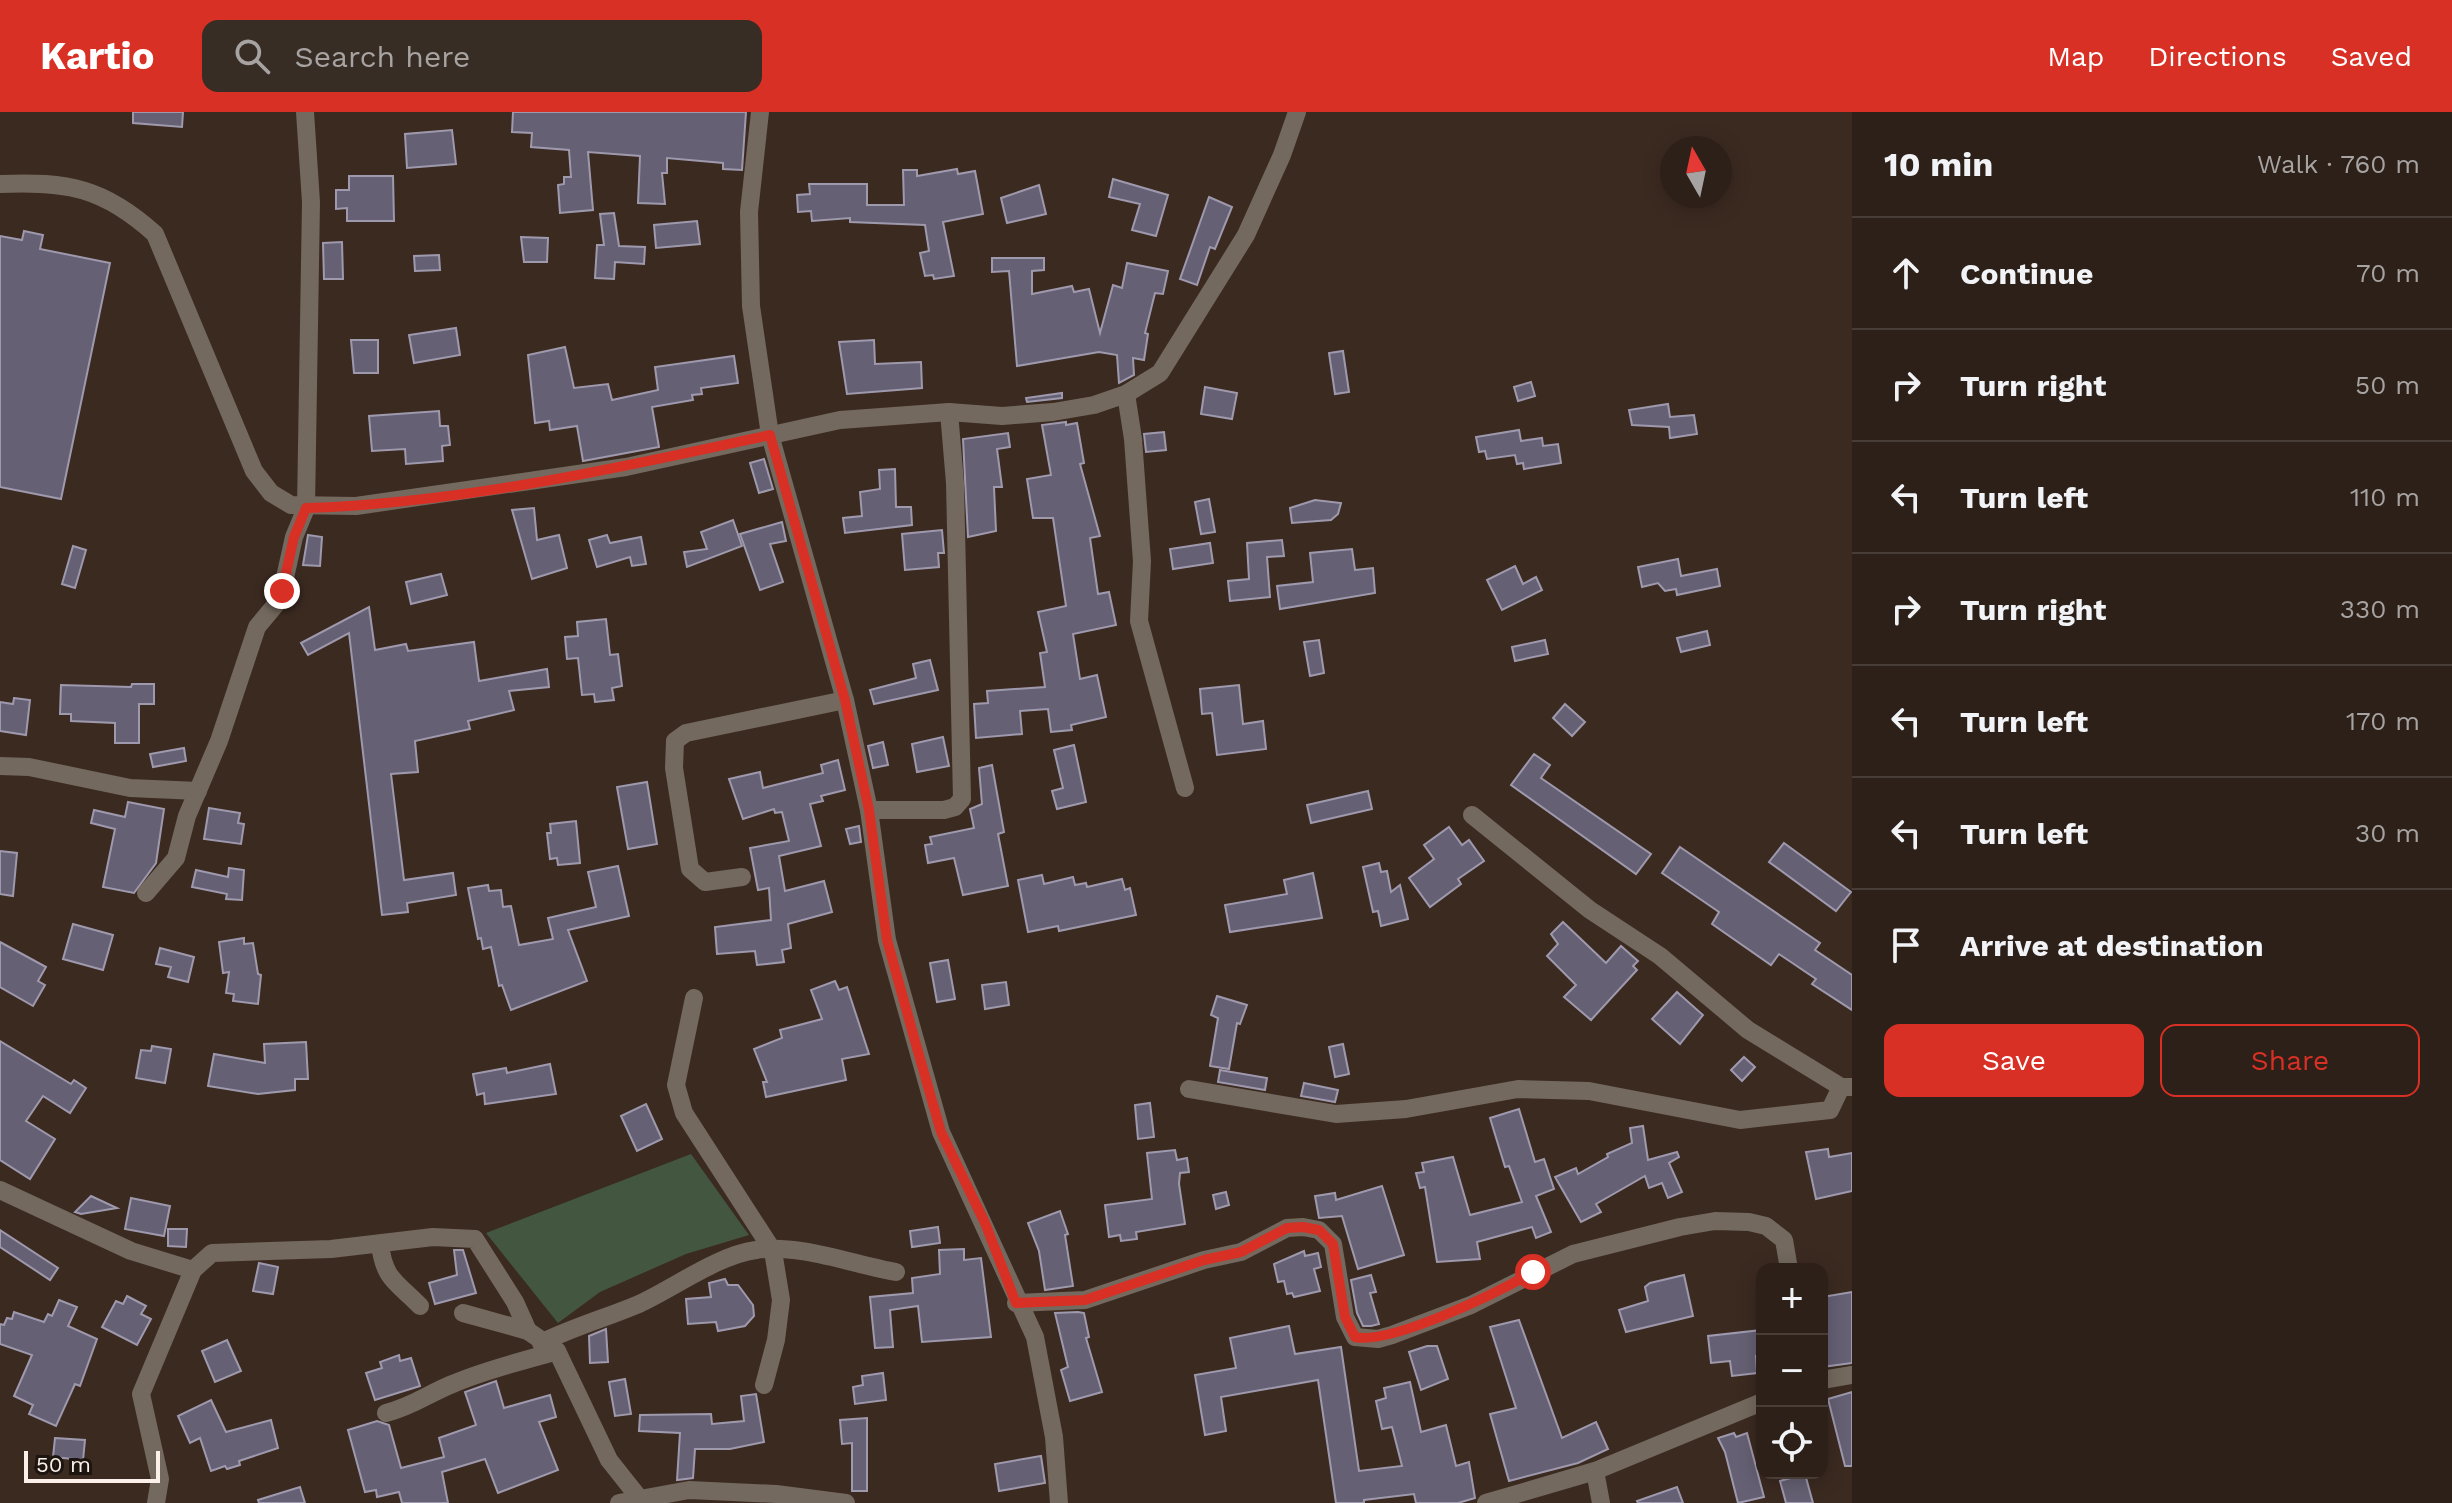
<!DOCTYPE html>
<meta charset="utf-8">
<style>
:root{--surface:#2c2018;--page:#382d25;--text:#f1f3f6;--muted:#a6a3a2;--line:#483e37;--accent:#d93025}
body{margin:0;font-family:"Work Sans",sans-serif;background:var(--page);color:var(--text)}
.controls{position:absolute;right:24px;bottom:24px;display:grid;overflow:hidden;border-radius:16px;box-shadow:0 4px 20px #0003}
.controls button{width:72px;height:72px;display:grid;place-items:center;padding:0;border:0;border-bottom:2px solid var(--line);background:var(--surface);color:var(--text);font:40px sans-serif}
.compass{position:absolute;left:1660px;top:24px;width:72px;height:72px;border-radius:50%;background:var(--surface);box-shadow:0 4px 20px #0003;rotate:351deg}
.scale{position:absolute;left:24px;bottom:20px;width:136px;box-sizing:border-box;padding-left:8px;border:4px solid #fcf1ea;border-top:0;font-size:22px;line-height:28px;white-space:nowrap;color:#fcf1ea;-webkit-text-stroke:6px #1c1510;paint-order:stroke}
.stop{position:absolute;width:24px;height:24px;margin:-18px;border:6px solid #d93025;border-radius:50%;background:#fff}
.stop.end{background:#d93025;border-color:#fff;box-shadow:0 2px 8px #0008}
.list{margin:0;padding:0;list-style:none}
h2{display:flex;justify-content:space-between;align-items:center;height:104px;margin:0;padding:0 32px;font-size:34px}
h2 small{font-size:26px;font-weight:400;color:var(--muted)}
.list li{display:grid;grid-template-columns:52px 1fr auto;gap:24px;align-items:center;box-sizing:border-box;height:112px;padding:0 32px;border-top:2px solid var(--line)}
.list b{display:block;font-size:30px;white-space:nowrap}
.list em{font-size:26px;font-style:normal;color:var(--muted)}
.actions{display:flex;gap:16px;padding:24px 32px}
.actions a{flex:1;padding:18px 0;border:2px solid var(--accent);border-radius:16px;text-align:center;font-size:28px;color:var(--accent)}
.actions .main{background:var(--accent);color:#fff}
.icon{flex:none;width:44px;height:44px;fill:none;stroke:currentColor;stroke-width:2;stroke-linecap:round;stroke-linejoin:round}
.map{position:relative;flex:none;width:1852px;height:1391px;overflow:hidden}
header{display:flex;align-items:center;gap:48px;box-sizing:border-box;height:112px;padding:0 40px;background:var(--accent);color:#fff}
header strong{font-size:38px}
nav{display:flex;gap:44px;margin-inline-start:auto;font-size:28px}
.search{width:560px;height:72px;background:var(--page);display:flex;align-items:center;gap:20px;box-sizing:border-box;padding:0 28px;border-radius:16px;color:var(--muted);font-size:30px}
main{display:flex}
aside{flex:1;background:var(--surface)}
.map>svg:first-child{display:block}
</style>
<header>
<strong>Kartio</strong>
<div class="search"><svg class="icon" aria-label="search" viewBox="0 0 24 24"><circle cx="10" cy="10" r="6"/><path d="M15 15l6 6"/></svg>Search here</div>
<nav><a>Map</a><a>Directions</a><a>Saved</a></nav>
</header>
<main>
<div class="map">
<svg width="1852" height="1391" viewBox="0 0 1852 1391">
<rect width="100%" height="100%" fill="#3b2a20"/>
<polygon fill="#425640" points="691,1042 749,1123 686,1142 600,1180 558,1211 486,1121"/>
<g fill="#656073" stroke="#9f99ae" stroke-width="2">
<polygon points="133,0 183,0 182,15 133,11"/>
<polygon points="513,0 746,0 742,58 723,57 723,51 667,46 667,61 662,61 665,92 638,91 640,44 588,40 593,98 560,101 558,73 564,72 564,65 571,65 569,38 531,35 532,21 512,20"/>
<polygon points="452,18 456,52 407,56 405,22"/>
<polygon points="957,57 958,62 975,59 983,102 943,110 954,164 934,167 933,163 925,164 920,141 929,139 925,113 850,110 850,106 812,109 811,99 798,100 797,83 810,82 809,72 867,72 867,93 904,93 903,58 917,58 917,64"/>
<polygon points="349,64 393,64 394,109 347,109 347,96 336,97 336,78 349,78"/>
<polygon points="1113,67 1168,83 1156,124 1132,118 1140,92 1109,85"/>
<polygon points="1039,73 1046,102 1007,111 1001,86"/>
<polygon points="1209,85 1232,95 1215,137 1210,135 1197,173 1180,167"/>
<polygon points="614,101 619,134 645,135 644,152 615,150 614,167 595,166 597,133 604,133 600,102"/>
<polygon points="697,109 700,132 656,136 654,113"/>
<polygon points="24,119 43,123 40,137 110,151 61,387 0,375 0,124 22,128"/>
<polygon points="521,125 548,126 547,150 524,150"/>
<polygon points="342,130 343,167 324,167 323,131"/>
<polygon points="439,143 440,158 415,159 414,144"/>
<polygon points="992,146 1044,146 1044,158 1032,159 1032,182 1072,174 1074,180 1089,177 1100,221 1113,173 1122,176 1127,151 1168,159 1163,182 1155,181 1145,221 1148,222 1144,248 1133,246 1134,263 1119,271 1117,243 1099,240 1017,254 1009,159 992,160"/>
<polygon points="456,216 460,243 414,251 409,223"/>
<polygon points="351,228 378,228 378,261 354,261"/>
<polygon points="874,228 875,252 921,250 922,276 847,282 839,230"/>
<polygon points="565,235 574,276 608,272 612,288 658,278 655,255 734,244 738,271 701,276 702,282 692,283 693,288 652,295 659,335 583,349 577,314 550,318 549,309 535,311 528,243"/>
<polygon points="1343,239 1349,280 1335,282 1329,241"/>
<polygon points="1531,270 1535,284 1518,289 1514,275"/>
<polygon points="1205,275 1237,281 1232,307 1201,302"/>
<polygon points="1062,281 1062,286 1027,290 1026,286"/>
<polygon points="1668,292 1670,305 1694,303 1697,322 1670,326 1669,315 1632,313 1629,298"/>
<polygon points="439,299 440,314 448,314 450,333 442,334 443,349 406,352 405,337 372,339 369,304"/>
<polygon points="1066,310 1066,313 1077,311 1084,351 1080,352 1100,424 1090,426 1098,482 1109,480 1116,513 1073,522 1080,567 1097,563 1106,605 1071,613 1072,618 1051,620 1048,597 1020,599 1022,622 976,626 974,592 988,591 987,579 1045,575 1040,541 1047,540 1038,500 1066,494 1053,406 1033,406 1027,367 1051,363 1042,313"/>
<polygon points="1519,318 1521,329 1542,326 1543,334 1558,332 1561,351 1524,357 1523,351 1517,352 1515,343 1487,347 1485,339 1479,340 1476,325"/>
<polygon points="1164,320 1166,338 1146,340 1144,322"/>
<polygon points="1008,321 1010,335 997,337 1002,375 994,375 996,419 968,425 963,327"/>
<polygon points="764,347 773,377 759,381 750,351"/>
<polygon points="895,357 896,395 911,395 912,413 845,421 843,406 862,404 860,380 880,377 879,358"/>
<polygon points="1209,387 1215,420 1201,422 1195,390"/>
<polygon points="1315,388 1341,391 1338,402 1331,408 1292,411 1290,396"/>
<polygon points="534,396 537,428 559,423 567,456 532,467 512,398"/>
<polygon points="733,408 742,434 687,455 684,440 707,437 701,420"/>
<polygon points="782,410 786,429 770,432 783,470 760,478 740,422"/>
<polygon points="942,418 944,441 938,441 939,455 905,458 902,422"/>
<polygon points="308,423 322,425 320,454 303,453"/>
<polygon points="607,423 610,431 641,425 646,452 632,454 630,445 597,455 589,428"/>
<polygon points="1282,428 1284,444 1267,445 1270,485 1230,489 1228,469 1249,467 1247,431"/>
<polygon points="1210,431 1213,451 1173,457 1170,437"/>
<polygon points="73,434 86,438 75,476 62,472"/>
<polygon points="1352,437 1355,458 1373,456 1375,481 1280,497 1277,474 1313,470 1310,441"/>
<polygon points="1678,447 1681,464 1717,457 1720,474 1677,483 1676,477 1665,479 1658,471 1642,475 1638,455"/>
<polygon points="1515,454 1523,472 1536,465 1542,478 1502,498 1487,468"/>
<polygon points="441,462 447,483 411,492 406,470"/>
<polygon points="369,495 375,538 406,532 408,539 474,530 479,569 547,557 549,575 509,579 514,598 468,609 470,617 415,629 418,660 391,662 404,768 453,761 456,783 407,791 408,800 382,803 349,521 308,543 301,531"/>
<polygon points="606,507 610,543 618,542 622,574 612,576 614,588 595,590 594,582 582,583 578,546 567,547 565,525 578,524 577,510"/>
<polygon points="1707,519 1710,533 1681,540 1677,526"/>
<polygon points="1319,528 1324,561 1310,564 1304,530"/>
<polygon points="1545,528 1548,542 1515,549 1512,535"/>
<polygon points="930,548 938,578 874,592 870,578 916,566 913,552"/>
<polygon points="132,572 154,572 154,592 139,592 139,631 115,631 115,611 71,609 71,602 60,602 61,573 131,575"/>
<polygon points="1239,573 1243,612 1263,609 1266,637 1217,643 1212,601 1202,602 1200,577"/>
<polygon points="14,586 30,588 26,623 0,619 0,590 13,592"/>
<polygon points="1565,592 1585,610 1572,624 1553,606"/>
<polygon points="943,625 949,654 917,660 912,632"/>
<polygon points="883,630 888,653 873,656 868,634"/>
<polygon points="1074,633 1086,690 1057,697 1052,679 1063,676 1054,638"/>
<polygon points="184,636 186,649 153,655 150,642"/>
<polygon points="1534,642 1550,653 1541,666 1651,742 1636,762 1511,673"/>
<polygon points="838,648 845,678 821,684 823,689 810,692 821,734 779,744 785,779 824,769 832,800 788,812 791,836 782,838 784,850 757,853 755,839 717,842 715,815 771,808 769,776 758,778 750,736 789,729 782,700 775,701 774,697 743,707 729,667 760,660 763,676 823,661 821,653"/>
<polygon points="992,653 1004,720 998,722 1008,774 963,783 954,746 928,751 925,733 932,732 930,725 974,716 970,697 982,692 979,656"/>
<polygon points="647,670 657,732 628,737 617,675"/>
<polygon points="1368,679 1372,697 1311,711 1307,693"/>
<polygon points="128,690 164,697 156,751 134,781 103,775 115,717 91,711 94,698 125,705"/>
<polygon points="209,696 240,701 238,711 244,712 241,732 204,727"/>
<polygon points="576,709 580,751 558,753 557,746 550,747 547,721 551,721 550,712"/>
<polygon points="859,714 861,730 850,732 846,717"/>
<polygon points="1449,715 1462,733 1469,728 1484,749 1458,767 1461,772 1430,795 1409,766 1434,747 1424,733"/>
<polygon points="1784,731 1851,780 1836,799 1769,750"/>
<polygon points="1680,735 1820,831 1815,838 1852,863 1852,898 1812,872 1816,867 1779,842 1771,853 1712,812 1719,800 1662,761"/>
<polygon points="0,739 17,741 13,784 0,782"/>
<polygon points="1379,751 1381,760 1387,759 1391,780 1400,773 1408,807 1381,814 1378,799 1373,800 1363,755"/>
<polygon points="618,754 629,804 568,818 587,869 511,898 502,873 499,874 491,835 483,837 481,826 478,827 468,776 488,773 489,779 501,778 503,795 511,794 519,833 553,827 548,806 596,795 588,760"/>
<polygon points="229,756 244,758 242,788 226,787 227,782 192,775 196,758 228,765"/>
<polygon points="1313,761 1322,806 1230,820 1225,793 1287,782 1284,768"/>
<polygon points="1042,763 1044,772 1073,765 1075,773 1086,771 1087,775 1122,767 1125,778 1130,776 1136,803 1059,819 1058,814 1028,820 1018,768"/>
<polygon points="1563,810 1606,851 1621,834 1638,849 1633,854 1637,858 1591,908 1564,885 1576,873 1547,844 1558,832 1551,822"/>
<polygon points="73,812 113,823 103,858 63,847"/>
<polygon points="244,826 244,832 253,831 258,862 261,863 258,892 233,889 234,882 226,881 229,860 223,861 219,830"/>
<polygon points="0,830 46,855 38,869 45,873 33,894 0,875"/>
<polygon points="160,836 194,845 188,870 168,865 171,855 156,852"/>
<polygon points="948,848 955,887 937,890 930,851"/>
<polygon points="835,869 839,878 847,875 869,942 842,947 846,968 766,985 763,970 767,970 754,937 782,926 780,918 822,907 811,878"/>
<polygon points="1006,870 1009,893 985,897 982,873"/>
<polygon points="1677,880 1703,903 1680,932 1652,907"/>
<polygon points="1217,884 1247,893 1240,912 1237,911 1229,957 1210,954 1218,906 1211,903"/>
<polygon points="0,929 71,972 74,968 86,976 70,1001 43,984 26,1009 55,1027 30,1067 0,1048"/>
<polygon points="306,930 308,967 295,967 295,978 258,982 208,974 214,942 265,951 264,932"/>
<polygon points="1343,932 1349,962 1335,965 1329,935"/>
<polygon points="152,934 171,937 165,971 136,966 141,938 151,939"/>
<polygon points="1744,945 1755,955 1742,969 1731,958"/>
<polygon points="550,952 556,982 485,992 484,981 477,983 473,962 506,956 507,961"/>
<polygon points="1220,958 1267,966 1265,978 1218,970"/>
<polygon points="1304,971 1338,978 1335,990 1301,984"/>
<polygon points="1150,991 1154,1025 1138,1027 1135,993"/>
<polygon points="646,992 662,1027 637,1039 621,1004"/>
<polygon points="1519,997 1535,1050 1544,1047 1554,1077 1536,1084 1551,1120 1536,1126 1532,1115 1477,1130 1480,1147 1437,1150 1425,1075 1420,1076 1416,1061 1424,1060 1422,1051 1453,1045 1470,1103 1522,1090 1509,1054 1505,1055 1490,1006"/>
<polygon points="1643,1014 1648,1048 1677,1040 1679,1045 1669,1051 1682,1080 1668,1086 1662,1071 1649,1076 1645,1064 1596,1092 1601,1100 1581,1110 1555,1065 1576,1056 1578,1062 1608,1045 1607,1042 1632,1031 1630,1016"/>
<polygon points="1828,1037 1829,1045 1852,1041 1852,1079 1816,1087 1806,1040"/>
<polygon points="1175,1038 1177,1048 1187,1046 1189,1060 1180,1061 1179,1072 1185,1112 1136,1120 1137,1127 1121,1129 1120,1123 1109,1125 1105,1093 1152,1087 1147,1041"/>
<polygon points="1382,1074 1404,1143 1358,1157 1342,1104 1319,1106 1315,1084 1335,1081 1336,1088"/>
<polygon points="1226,1080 1229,1093 1216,1097 1213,1083"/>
<polygon points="91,1084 117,1096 81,1102 75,1100"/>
<polygon points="131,1086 170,1094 164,1124 125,1117"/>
<polygon points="1060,1099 1068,1122 1065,1123 1073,1174 1045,1178 1039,1139 1028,1111"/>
<polygon points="938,1115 940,1131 912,1135 910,1119"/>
<polygon points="168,1117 187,1117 186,1135 168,1134"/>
<polygon points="0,1118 58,1156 50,1168 0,1135"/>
<polygon points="964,1137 964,1148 981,1146 991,1225 922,1230 918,1194 890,1198 893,1235 875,1236 870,1185 913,1181 912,1166 940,1162 939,1138"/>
<polygon points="454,1138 463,1138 476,1181 435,1192 429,1171 457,1163"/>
<polygon points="1304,1139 1305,1144 1318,1141 1321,1155 1314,1157 1320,1179 1294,1185 1292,1181 1287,1182 1284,1169 1278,1170 1274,1152"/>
<polygon points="259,1151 278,1155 273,1182 253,1179"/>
<polygon points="1371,1163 1376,1180 1370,1181 1379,1212 1371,1214 1363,1214 1357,1201 1351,1168"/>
<polygon points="1684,1163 1693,1204 1626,1220 1619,1198 1648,1189 1645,1175 1650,1171"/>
<polygon points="725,1167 728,1173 738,1173 753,1193 754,1204 745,1214 718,1219 716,1210 688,1212 686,1187 711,1185 709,1171"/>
<polygon points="1852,1180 1852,1251 1822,1255 1822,1185"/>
<polygon points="127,1184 146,1194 141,1202 151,1207 137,1233 102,1215 116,1189 123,1192"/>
<polygon points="59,1188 77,1195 68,1214 97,1227 80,1274 75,1272 56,1314 29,1302 33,1293 14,1284 32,1243 0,1232 0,1212 4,1213 7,1206 12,1207 14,1200 44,1210 48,1202 52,1204"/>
<polygon points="1078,1200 1084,1201 1089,1225 1086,1226 1102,1280 1070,1289 1061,1258 1068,1255 1055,1201"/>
<polygon points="1519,1208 1562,1326 1596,1310 1608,1337 1578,1351 1509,1369 1490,1302 1516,1296 1490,1215"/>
<polygon points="1289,1214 1295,1242 1341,1235 1359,1359 1402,1354 1392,1315 1382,1317 1376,1289 1386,1286 1384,1276 1410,1270 1421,1320 1446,1313 1456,1354 1469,1350 1475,1386 1458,1391 1416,1391 1414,1382 1364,1388 1364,1391 1336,1391 1318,1268 1221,1285 1226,1319 1205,1323 1195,1263 1236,1256 1230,1226"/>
<polygon points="606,1217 608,1250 590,1251 589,1224"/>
<polygon points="1762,1218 1760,1244 1756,1244 1757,1261 1732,1264 1730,1249 1711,1251 1708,1224"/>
<polygon points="227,1228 241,1259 215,1270 202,1239"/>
<polygon points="1427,1234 1437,1234 1448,1267 1421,1278 1409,1240"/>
<polygon points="399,1243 400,1249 411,1246 420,1274 375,1288 366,1261 382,1256 380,1250"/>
<polygon points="883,1261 886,1288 855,1292 853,1275 863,1273 862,1264"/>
<polygon points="625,1267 631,1302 615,1304 609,1270"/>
<polygon points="496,1269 504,1296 550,1283 556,1305 539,1310 558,1358 498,1381 485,1347 442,1360 448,1391 402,1391 399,1380 377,1385 376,1378 365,1380 348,1318 377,1309 389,1313 401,1356 444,1345 439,1326 476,1313 465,1280"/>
<polygon points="1852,1280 1852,1354 1845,1354 1828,1287"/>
<polygon points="756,1282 764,1330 730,1337 695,1337 693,1366 677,1368 680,1321 639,1319 640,1303 711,1302 712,1312 744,1309 741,1284"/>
<polygon points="211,1288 226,1320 271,1308 278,1336 239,1349 240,1353 227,1357 225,1354 211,1359 200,1326 190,1331 178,1304"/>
<polygon points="867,1306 867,1379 852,1379 852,1331 842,1332 840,1308"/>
<polygon points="1734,1321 1736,1325 1747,1321 1764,1385 1738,1391 1725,1340 1718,1326"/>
<polygon points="55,1326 85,1328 83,1348 53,1345"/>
<polygon points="1041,1344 1045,1371 999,1379 995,1352"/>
<polygon points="1805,1362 1813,1391 1786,1391 1780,1369"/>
<polygon points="300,1375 305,1391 259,1391 258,1388"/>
<polygon points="1677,1375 1683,1391 1638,1391 1637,1389"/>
</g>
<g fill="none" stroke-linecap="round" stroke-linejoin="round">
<g stroke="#74695e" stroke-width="18">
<polyline points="760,0 749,100 751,194 770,323 845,588 869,698 887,828 941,1020 1035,1225 1054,1325 1059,1391"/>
<path d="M0 72C68 69 104 76 155 122L254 359 271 381 291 393 356 394 626 355 840 308 949 300 1002 304 1053 300 1094 293 1126 282 1160 261 1246 123 1282 43 1297 0"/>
<polyline points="1126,282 1133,327 1142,449 1139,509 1185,676"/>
<polyline points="0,654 29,655 130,676 198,679"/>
<polyline points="869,698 944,698 955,695 962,687 955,371 949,300"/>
<polyline points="1472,703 1590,798 1660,844 1748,918 1841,975 1851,975"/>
<polyline points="742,765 705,770 690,757 674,656 675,629 686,621 845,588"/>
<polyline points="146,781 176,746 187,704 219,629 257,515 277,491 282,479 294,425 306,396 311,90 305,0"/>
<polyline points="694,886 676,973 684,1001 773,1139 781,1188 776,1228 764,1273"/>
<polyline points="1189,977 1336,1002 1406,997 1518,977 1589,979 1740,1008 1830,998 1841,975"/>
<polyline points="0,1078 131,1139 193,1158 141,1282 160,1367 156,1391"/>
<path d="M380 1132C384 1168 397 1170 420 1194"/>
<polyline points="193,1158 212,1141 331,1137 433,1125 475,1127 515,1190 528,1219"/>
<polyline points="1016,1191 1085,1188 1204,1148 1241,1140 1287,1116 1303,1115 1319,1118 1333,1132 1345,1205 1355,1225 1378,1227 1392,1223 1471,1193 1573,1142 1680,1115 1715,1109 1749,1110 1766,1114 1784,1128 1789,1157"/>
<polyline points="463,1201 528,1219 557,1239 609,1348 640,1387 619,1391"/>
<path d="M541 1231C573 1215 606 1206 639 1192 674 1176 718 1143 756 1138 798 1131 855 1153 896 1160"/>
<polyline points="1822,1268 1852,1263"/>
<path d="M386 1301C414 1294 429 1281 455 1271 488 1257 523 1249 557 1239"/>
<polyline points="1595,1359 1601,1391"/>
<polyline points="640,1391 640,1387 689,1378 776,1382 846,1391"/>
<polyline points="1486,1391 1595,1359 1762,1290"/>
</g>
</g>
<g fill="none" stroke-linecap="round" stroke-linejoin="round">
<path stroke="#d93025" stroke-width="10" d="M282 479 294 425 306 396C462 391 618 356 770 323L845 588 869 698 887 828 917 936 941 1020 985 1111 1016 1191 1085 1188 1204 1148 1241 1140 1287 1116 1303 1115 1319 1118 1333 1132 1345 1205 1355 1225C1391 1233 1499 1180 1533 1160"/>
</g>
</svg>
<div class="controls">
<button>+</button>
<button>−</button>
<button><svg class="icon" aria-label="locate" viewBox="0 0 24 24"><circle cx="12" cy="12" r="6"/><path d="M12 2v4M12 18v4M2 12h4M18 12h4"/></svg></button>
</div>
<svg class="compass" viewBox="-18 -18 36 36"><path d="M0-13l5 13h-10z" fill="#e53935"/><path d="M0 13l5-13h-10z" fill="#a6a3a2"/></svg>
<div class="scale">50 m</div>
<div class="stop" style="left:1533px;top:1160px"></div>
<div class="stop end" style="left:282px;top:479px"></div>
</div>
<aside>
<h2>10 min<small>Walk · 760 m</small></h2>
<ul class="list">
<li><svg class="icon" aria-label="ahead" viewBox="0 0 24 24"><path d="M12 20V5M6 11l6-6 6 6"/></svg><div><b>Continue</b></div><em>70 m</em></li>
<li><svg class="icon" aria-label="right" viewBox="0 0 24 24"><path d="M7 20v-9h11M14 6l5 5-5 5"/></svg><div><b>Turn right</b></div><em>50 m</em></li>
<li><svg class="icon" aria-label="left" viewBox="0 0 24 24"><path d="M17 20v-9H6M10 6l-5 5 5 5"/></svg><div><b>Turn left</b></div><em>110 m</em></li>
<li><svg class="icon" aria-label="right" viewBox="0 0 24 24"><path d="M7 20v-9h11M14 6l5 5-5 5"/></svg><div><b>Turn right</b></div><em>330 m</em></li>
<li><svg class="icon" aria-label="left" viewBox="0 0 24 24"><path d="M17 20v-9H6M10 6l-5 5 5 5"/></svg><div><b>Turn left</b></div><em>170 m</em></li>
<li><svg class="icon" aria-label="left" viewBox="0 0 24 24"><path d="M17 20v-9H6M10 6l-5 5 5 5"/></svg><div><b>Turn left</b></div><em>30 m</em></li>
<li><svg class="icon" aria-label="arrive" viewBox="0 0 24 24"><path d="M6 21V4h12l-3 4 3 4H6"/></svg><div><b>Arrive at destination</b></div></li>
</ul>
<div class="actions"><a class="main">Save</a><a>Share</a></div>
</aside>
</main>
